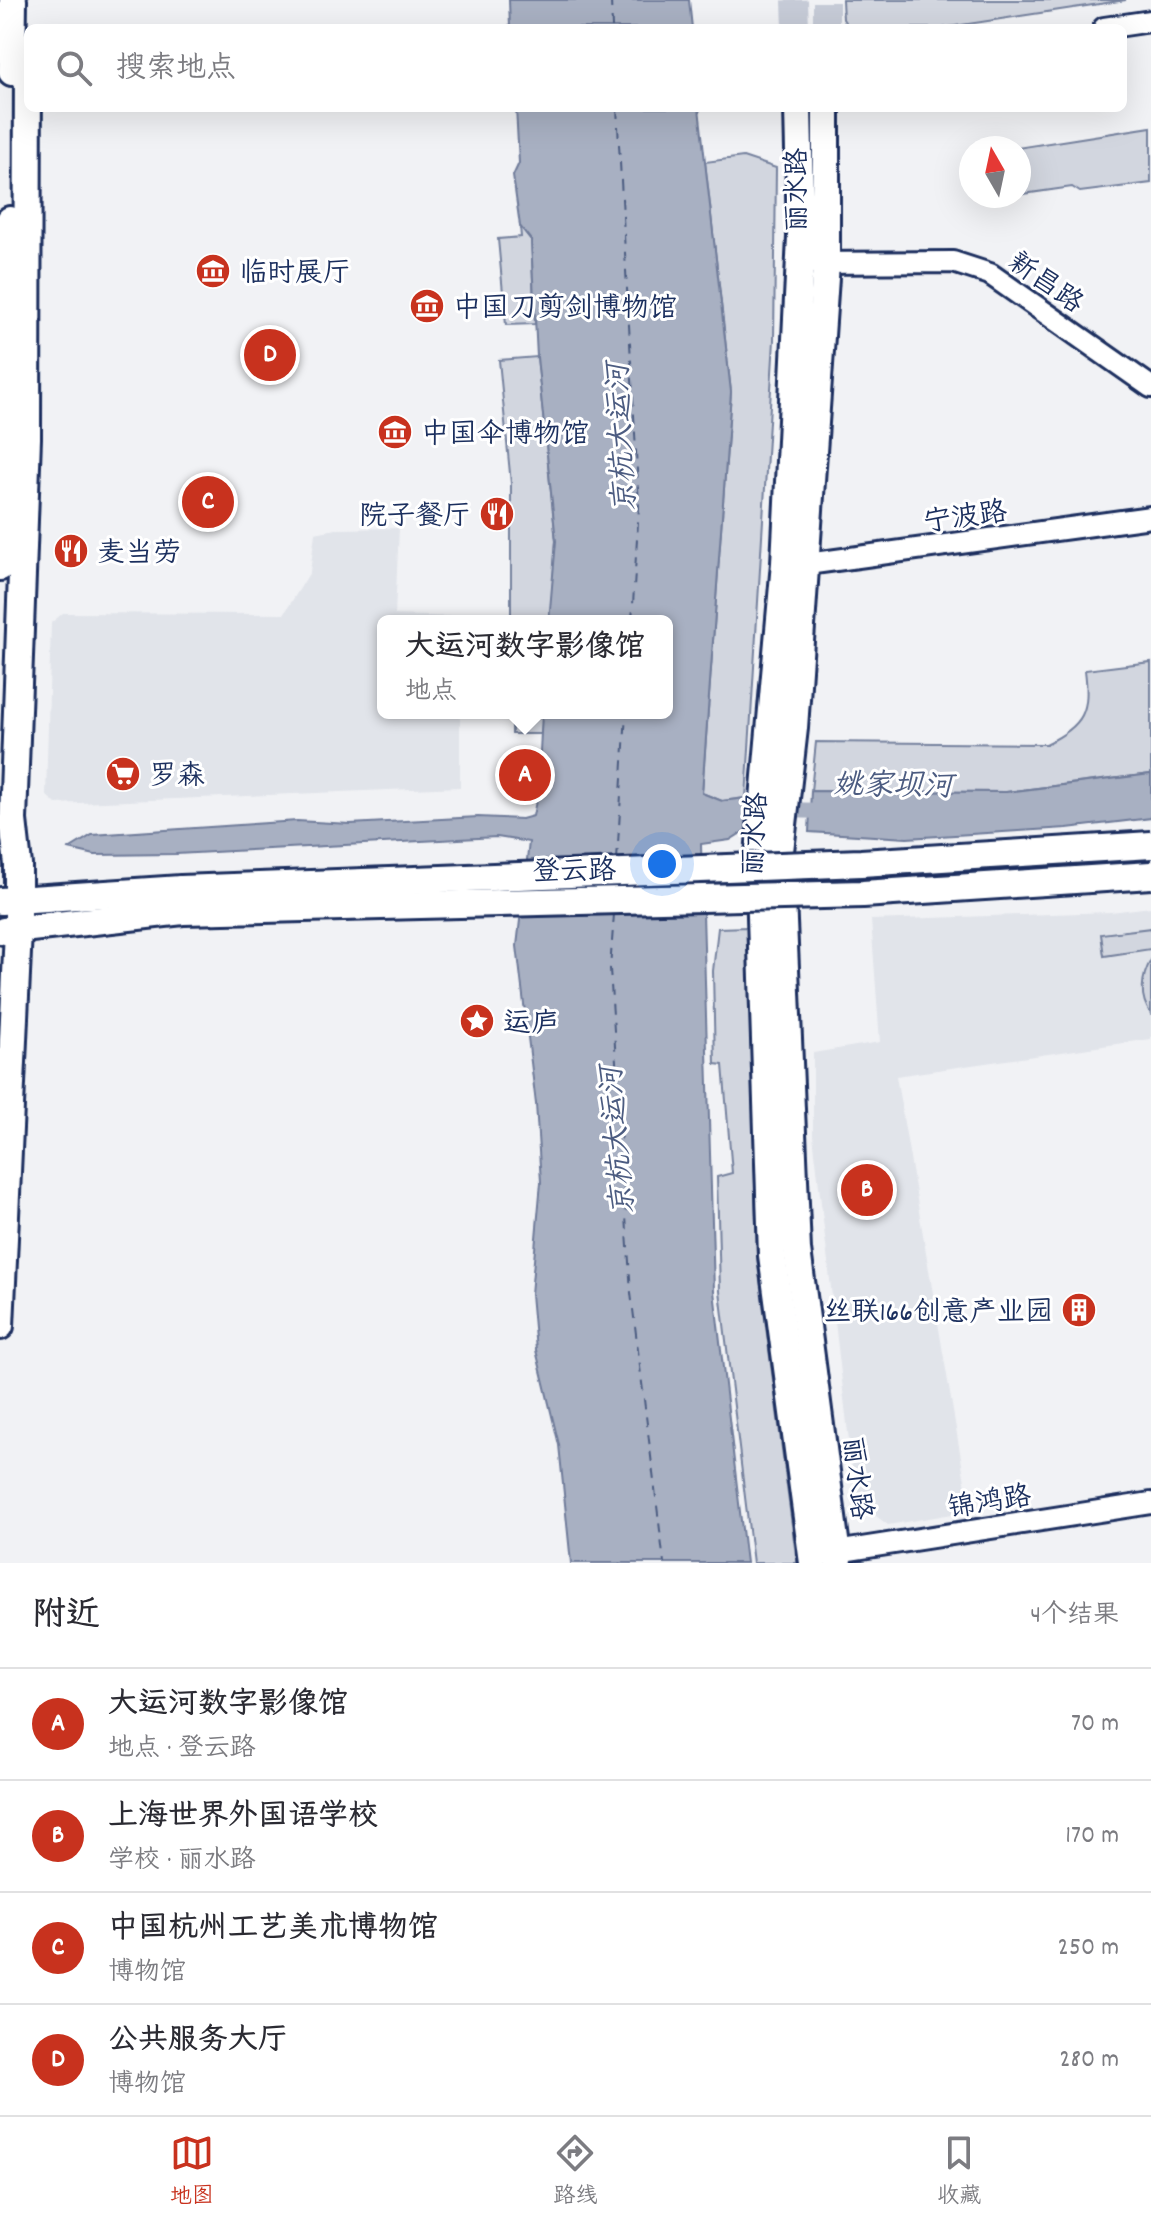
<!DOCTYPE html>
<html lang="zh">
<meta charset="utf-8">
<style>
:root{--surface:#fff;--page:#f2f2f3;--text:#2b2b33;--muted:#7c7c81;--line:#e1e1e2;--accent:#c8321e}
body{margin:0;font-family:Dekko,"LXGW WenKai TC",sans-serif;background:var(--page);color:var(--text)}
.compass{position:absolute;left:959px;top:136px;width:72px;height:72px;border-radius:50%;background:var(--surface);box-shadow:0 8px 32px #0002;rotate:351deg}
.you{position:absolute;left:662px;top:864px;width:28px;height:28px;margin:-20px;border:6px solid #fff;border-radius:50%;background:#1a73e8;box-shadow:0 0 0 12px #1a73e833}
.badge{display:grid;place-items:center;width:52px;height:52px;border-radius:50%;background:var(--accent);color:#fff;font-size:26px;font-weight:700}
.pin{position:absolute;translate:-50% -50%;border:4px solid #fff;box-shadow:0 2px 8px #0006}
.popup{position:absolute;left:377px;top:615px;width:296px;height:104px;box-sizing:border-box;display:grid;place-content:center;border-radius:12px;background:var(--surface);filter:drop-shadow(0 2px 6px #0005);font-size:26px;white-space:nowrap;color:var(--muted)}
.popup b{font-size:30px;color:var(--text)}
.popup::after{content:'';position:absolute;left:50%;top:100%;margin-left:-16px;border:16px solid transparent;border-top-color:var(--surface)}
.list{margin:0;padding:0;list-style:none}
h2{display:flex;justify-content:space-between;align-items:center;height:104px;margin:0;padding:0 32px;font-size:34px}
h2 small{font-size:26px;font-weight:400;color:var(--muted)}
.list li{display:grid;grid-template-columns:52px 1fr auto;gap:24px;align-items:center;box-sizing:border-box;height:112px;padding:0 32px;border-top:2px solid var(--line)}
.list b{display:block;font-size:30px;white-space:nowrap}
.list p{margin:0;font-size:26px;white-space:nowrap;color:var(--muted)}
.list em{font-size:26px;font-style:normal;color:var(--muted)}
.icon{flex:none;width:44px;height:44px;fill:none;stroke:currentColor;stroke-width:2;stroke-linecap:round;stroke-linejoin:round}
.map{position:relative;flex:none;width:1151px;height:1563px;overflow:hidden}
.search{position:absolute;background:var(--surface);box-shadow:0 8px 32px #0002;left:24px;right:24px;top:24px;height:88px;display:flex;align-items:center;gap:20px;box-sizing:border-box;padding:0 28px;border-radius:12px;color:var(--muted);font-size:30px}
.sheet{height:552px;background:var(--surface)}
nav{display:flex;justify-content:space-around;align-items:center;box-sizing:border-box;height:112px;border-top:2px solid var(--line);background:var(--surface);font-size:22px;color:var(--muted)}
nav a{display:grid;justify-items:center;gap:4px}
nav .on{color:var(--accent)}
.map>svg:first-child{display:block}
</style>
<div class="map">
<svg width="1151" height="1563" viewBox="0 0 1151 1563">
<rect width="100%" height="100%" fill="#f1f2f5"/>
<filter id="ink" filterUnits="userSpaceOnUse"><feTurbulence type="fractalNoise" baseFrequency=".0125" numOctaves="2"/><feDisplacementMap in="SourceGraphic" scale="16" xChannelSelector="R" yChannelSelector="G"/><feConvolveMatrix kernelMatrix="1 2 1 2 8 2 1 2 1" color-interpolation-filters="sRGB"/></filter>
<g filter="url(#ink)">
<g fill="#e1e4ea">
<polygon points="399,528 395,615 462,617 462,621 383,621 383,713 460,713 460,787 56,804 46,795 51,623 63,613 284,614 310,572 315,533 336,529"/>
<polygon points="1151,907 1151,1039 896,1076 970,1511 888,1525 856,1501 813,1135 813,1053 880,1042 871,920 1111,912"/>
</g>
<g fill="#d2d6df" stroke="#76829e" stroke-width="2">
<polygon points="842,0 1126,0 942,28 849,28 843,19"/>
<polygon points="1151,127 1151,183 1080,192 1072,187 1023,194 1017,148"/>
<polygon points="743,157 776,168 774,340 746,798 722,801 702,793 731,392 705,162"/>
<polygon points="520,226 531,240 535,324 506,325 498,239 521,237"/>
<polygon points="537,357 556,541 550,621 511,621 511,484 499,360"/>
<path d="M1151 662V774L1006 792 811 791 816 742 1046 744C1085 725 1090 711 1085 670Z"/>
<polygon points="512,713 543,713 541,734 512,734"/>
<polygon points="748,927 757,1258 797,1563 753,1563 720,1291 717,1177 732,1173 723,1065 715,1064 713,971 718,928"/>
<polygon points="1151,928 1151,949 1104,956 1101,934"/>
<path d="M1151 960V1014C1139 998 1141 977 1151 960Z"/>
</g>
<g fill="#a8b0c2" stroke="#707c9a" stroke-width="2">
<polygon points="509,0 689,0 692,28 510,28"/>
<polygon points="516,108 699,108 731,392 702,793 722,801 746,798 746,830 730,840 701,844 714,1291 746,1563 571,1563 559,1445 536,1350 531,1294 541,1182 536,1104 517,946 529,842 497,837 176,854 95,855 69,849 92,835 297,821 350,824 478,817 522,819 533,816 538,791 542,713 667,713 667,621 549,621 556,541 537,357 531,240 520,226 513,176 519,163"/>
<polygon points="1151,774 1151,818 1067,828 907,838 809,832 811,791 1006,792"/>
</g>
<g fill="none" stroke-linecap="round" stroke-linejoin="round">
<polyline stroke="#a8b0c2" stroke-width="16" points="725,809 830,811"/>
<g stroke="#4c5c81" stroke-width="2" stroke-dasharray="10 8" stroke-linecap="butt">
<polyline points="611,0 612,28"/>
<polyline points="617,108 639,506 632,621"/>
<polyline points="617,860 626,713"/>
<polyline points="614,914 610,969 631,1293 664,1563"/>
</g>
<g stroke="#c6cbd7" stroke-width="26" stroke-dasharray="26 13" stroke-linecap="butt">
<polyline points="795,0 796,28"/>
<polyline points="826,28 826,0"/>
</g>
<g stroke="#1b2f5e" stroke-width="26">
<g id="minor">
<polyline points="1104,28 1151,21"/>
<polyline points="813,263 953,262 990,274 1151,387"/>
<polyline points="794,564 807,564 1151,517"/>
<polyline points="836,1552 1151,1503"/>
</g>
</g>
<g stroke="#1b2f5e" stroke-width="32">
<g id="major">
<polyline points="12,72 13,0"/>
<polyline points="798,108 801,237 785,563 759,855 772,1255 813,1563"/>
<polyline points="826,108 826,263 794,728 780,851 797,1250 838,1563"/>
<polyline points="0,567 8,420 10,220"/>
<polyline points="1,901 181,889"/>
<polyline points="4,931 183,911"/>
<polyline points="0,1326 18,930 18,865 13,820 27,438 28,46"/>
</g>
</g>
<use href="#minor" stroke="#fff" stroke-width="20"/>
<use href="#major" stroke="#fff" stroke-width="26"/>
<g stroke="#1b2f5e" stroke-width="32" stroke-linecap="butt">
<g id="major-bridge">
<polyline points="181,889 861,863 1151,845"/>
<polyline points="183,911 863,894 1151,875"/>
</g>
</g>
<use href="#major-bridge" stroke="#fff" stroke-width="26"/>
</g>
</g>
<defs>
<g id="museum-disc" transform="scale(1.8)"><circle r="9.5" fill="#c8321e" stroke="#fff"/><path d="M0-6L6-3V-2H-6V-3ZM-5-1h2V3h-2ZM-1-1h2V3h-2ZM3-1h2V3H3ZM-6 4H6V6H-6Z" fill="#fff"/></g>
<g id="restaurant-disc" transform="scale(1.8)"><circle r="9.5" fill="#c8321e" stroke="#fff"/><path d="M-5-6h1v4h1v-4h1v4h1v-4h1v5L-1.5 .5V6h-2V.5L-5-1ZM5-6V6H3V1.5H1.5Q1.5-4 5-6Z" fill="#fff"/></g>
<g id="supermarket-disc" transform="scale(1.8)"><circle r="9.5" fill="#c8321e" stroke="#fff"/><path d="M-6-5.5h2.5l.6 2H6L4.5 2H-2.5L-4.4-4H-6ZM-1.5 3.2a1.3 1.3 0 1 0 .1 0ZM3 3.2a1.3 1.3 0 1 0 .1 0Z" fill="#fff"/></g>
<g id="sight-disc" transform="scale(1.8)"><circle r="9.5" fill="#c8321e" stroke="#fff"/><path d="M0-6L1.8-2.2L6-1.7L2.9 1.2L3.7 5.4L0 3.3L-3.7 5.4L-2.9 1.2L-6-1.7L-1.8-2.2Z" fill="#fff"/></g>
<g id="building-disc" transform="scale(1.8)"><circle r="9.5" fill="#c8321e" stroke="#fff"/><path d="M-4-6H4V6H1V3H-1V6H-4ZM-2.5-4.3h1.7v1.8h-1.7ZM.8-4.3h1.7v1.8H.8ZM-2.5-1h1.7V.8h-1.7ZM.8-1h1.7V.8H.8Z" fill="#fff"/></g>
</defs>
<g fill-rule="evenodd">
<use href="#museum-disc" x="213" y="271"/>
<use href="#museum-disc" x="427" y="306"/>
<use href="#museum-disc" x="395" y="432"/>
<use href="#restaurant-disc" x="497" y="514"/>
<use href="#restaurant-disc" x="71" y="551"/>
<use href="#supermarket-disc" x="123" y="774"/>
<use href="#sight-disc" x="477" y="1021"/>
<use href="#building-disc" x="1079" y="1310"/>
</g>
<g text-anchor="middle" stroke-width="6" stroke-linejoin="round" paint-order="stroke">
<g font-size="28" fill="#1b2f5e" stroke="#fff">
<text transform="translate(795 190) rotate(-90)" y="10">丽水路</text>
<text transform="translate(1047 281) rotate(35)" y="10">新昌路</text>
<text transform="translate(965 515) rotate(-8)" y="10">宁波路</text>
<text transform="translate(753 834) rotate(-87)" y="10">丽水路</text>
<text transform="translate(574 869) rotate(-1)" y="10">登云路</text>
<text transform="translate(859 1478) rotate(83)" y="10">丽水路</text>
<text transform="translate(989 1500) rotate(-9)" y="10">锦鸿路</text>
</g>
<g font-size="28" fill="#1b2f5e" stroke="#fff" text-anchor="start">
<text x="239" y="281">临时展厅</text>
<text x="453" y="316">中国刀剪剑博物馆</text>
<text x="421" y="442">中国伞博物馆</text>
<text x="471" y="524" text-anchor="end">院子餐厅</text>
<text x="97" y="561">麦当劳</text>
<text x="149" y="784">罗森</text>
<text x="503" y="1031">运庐</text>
<text x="1053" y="1320" text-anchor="end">丝联166创意产业园</text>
</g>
<g font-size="30" font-style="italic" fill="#4c5c81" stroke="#fff">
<text transform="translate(620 438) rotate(-93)" y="10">京杭大运河</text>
<text transform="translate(893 784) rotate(1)" y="10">姚家坝河</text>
<text transform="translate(616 1141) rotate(-95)" y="10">京杭大运河</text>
</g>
</g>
</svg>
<svg class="compass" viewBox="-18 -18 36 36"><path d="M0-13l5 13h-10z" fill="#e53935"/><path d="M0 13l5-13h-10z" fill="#7c7c81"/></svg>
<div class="you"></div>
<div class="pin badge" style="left:525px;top:775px">A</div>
<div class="popup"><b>大运河数字影像馆</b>地点</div>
<div class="pin badge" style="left:867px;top:1190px">B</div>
<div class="pin badge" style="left:208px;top:502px">C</div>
<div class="pin badge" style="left:270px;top:355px">D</div>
<div class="search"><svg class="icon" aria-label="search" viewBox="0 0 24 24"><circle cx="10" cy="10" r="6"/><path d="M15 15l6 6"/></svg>搜索地点</div>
</div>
<section class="sheet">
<h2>附近<small>4个结果</small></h2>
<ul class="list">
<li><span class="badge">A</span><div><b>大运河数字影像馆</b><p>地点 · 登云路</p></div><em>70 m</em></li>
<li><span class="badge">B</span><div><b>上海世界外国语学校</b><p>学校 · 丽水路</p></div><em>170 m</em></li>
<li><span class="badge">C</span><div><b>中国杭州工艺美术博物馆</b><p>博物馆</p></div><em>250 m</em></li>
<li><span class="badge">D</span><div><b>公共服务大厅</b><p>博物馆</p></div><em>280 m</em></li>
</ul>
</section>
<nav>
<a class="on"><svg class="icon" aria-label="map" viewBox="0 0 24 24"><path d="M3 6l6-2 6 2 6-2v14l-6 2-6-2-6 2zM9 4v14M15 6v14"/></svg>地图</a>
<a><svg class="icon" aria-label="directions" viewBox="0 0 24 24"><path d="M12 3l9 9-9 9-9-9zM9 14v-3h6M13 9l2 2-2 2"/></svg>路线</a>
<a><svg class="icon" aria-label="saved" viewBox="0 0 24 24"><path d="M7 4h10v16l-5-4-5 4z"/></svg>收藏</a>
</nav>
